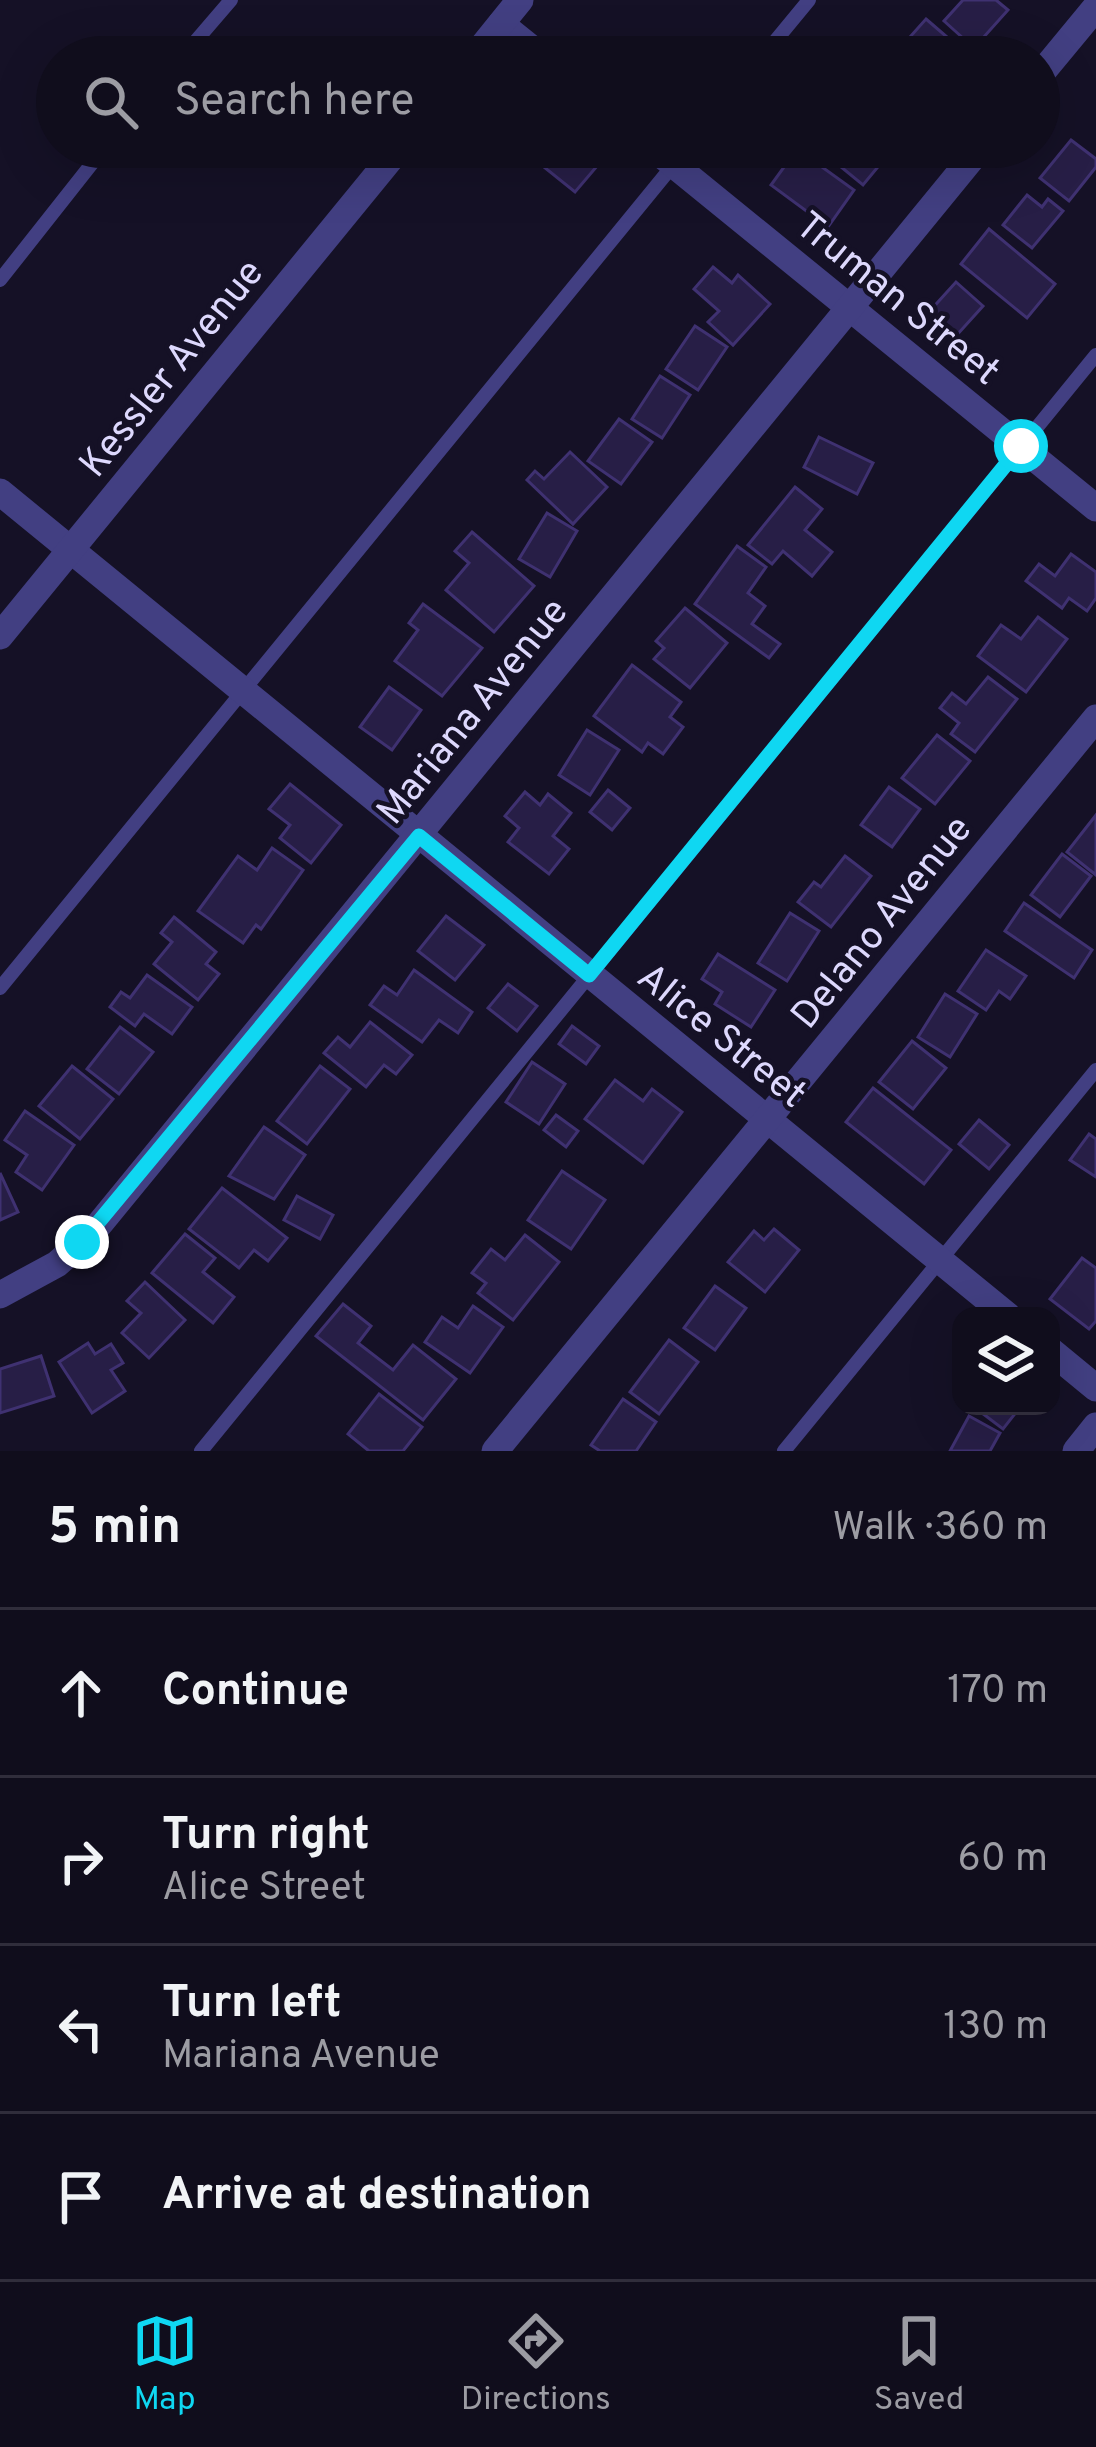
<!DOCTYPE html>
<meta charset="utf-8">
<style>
:root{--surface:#100d1c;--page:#1e1b29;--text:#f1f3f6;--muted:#9c9ca3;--line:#302d3b;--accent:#0fd7f2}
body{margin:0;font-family:Overpass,sans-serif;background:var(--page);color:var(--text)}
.controls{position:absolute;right:36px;bottom:36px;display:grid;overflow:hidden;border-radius:24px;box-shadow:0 12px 48px #0002}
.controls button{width:108px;height:108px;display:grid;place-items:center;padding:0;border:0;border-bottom:3px solid var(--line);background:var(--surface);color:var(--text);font:60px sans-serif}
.stop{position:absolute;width:36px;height:36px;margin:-27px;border:9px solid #0fd7f2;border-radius:50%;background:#fff}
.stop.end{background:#0fd7f2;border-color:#fff;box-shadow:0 3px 12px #0008}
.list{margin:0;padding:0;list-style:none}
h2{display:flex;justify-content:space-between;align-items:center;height:156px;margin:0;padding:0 48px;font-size:51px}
h2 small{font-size:39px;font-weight:400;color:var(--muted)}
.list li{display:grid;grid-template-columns:78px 1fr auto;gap:36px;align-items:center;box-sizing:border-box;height:168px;padding:0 48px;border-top:3px solid var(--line)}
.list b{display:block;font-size:45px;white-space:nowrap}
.list p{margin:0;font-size:39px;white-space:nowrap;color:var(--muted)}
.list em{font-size:39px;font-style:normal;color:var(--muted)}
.icon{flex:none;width:66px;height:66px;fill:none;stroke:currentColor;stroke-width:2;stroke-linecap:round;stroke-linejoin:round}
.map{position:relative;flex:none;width:1096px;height:1451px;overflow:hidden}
.search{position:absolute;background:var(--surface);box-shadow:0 12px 48px #0002;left:36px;right:36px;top:36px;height:132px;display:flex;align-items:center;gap:30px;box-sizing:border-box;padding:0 42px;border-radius:66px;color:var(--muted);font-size:45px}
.sheet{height:828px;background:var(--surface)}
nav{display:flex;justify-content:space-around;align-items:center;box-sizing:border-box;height:168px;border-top:3px solid var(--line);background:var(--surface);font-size:33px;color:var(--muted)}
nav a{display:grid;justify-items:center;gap:6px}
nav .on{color:var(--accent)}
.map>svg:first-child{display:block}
</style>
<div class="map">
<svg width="1096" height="1451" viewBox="0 0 1096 1451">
<rect width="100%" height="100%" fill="#151126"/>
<g fill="#271e46" stroke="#3f3171" stroke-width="3">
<polygon points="963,0 996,0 1008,10 974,48 944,21"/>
<polygon points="926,19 968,55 966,57 893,56"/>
<polygon points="1071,140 1096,159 1096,167 1069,201 1040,178"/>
<polygon points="519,147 576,147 598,165 575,192"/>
<polygon points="847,147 887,147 891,151 863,185 835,162"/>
<polygon points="797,149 854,190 828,227 771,185"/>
<polygon points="1027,195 1042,207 1048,199 1063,211 1032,248 1003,225"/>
<polygon points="989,229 1055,284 1027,318 961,264"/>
<polygon points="713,267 732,283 738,275 770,304 733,345 708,322 719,311 694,289"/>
<polygon points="956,282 983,306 956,336 929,312"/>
<polygon points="695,326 727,347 698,390 666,369"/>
<polygon points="660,376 690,395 662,438 632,419"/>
<polygon points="619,419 652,442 621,484 588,461"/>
<polygon points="819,437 873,463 857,494 804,467"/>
<polygon points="570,452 607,487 573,524 527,480 535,471 544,479"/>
<polygon points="795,487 822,509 805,530 832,552 812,576 783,551 772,564 748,545"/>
<polygon points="547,513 577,531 550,577 519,559"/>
<polygon points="472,532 534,586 494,632 446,590 469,563 455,551"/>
<polygon points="737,546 766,567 748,593 765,606 752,624 780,644 769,658 695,604"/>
<polygon points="1071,554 1096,572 1096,598 1087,611 1069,598 1062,608 1026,581 1039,564 1055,576"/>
<polygon points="423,604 482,648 442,696 395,661 418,630 409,623"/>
<polygon points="685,608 727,643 690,688 654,659 664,648 656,641"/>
<polygon points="1038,617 1067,639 1026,692 978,656 1001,625 1021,639"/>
<polygon points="632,665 681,702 670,717 683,727 663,754 648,743 642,752 594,716"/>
<polygon points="988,677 1017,699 975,752 951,734 959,723 940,708 952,693 966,704"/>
<polygon points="389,687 421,710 392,750 360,727"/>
<polygon points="587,730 619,750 590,795 559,775"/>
<polygon points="937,735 970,761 935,804 902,778"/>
<polygon points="290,784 341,825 311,863 280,838 290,825 269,809"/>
<polygon points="889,787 920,809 892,847 861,825"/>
<polygon points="608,790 630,808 612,830 590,812"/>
<polygon points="525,792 540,805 548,794 571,813 553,836 569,849 549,874 508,842 519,828 505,816"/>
<polygon points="1096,815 1096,875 1067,852"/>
<polygon points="272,848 303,870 261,929 256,925 243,943 198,911 238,856 257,870"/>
<polygon points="1062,854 1091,876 1060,917 1031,895"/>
<polygon points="845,856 871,876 831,927 798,902 814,882 821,887"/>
<polygon points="1024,903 1092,950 1074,978 1005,931"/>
<polygon points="790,913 819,931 787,981 758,963"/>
<polygon points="446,916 484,945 455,980 418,951"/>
<polygon points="174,917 216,952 206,964 219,974 198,1000 154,964 172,942 161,933"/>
<polygon points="986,950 1026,976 1010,999 999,991 986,1010 958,991"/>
<polygon points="718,954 775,990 751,1027 715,1004 722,992 702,979"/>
<polygon points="414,970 472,1012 458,1033 439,1020 422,1042 370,1005 384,986 397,995"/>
<polygon points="147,975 192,1007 172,1034 144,1014 135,1026 110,1007 121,992 130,998"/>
<polygon points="508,984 537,1006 517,1031 488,1008"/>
<polygon points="945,994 977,1014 950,1057 918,1037"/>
<polygon points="370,1022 412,1055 396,1074 384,1065 366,1087 324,1053 338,1037 350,1047"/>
<polygon points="572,1026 599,1046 586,1064 559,1044"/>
<polygon points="120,1027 153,1052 119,1094 87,1069"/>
<polygon points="912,1041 946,1068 913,1109 879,1082"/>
<polygon points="532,1062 565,1084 539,1124 506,1102"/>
<polygon points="72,1066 113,1099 80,1139 39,1106"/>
<polygon points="320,1066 350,1089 307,1144 277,1121"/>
<polygon points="615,1080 643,1101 652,1089 682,1112 643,1163 585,1119"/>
<polygon points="873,1088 951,1150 924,1184 846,1122"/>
<polygon points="25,1111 74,1145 42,1190 16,1172 27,1155 5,1140"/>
<polygon points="556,1115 578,1131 566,1147 544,1130"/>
<polygon points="979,1120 1009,1145 989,1169 959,1144"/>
<polygon points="264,1127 305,1155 274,1199 229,1176"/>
<polygon points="1089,1134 1096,1139 1096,1177 1070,1160"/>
<polygon points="562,1171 605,1200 571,1249 528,1220"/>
<polygon points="0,1173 18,1212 0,1220"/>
<polygon points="222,1188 287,1238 268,1261 254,1250 239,1268 189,1229"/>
<polygon points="297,1196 333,1215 320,1239 284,1220"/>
<polygon points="774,1229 799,1250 765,1292 728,1262 754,1231 764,1240"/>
<polygon points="185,1234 215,1258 203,1272 234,1297 213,1323 152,1273"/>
<polygon points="525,1235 559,1262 513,1320 478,1293 486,1283 472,1273 491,1249 505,1260"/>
<polygon points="1082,1258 1096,1268 1096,1321 1089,1329 1050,1299"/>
<polygon points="145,1282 185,1320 149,1358 122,1333 141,1313 127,1301"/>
<polygon points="715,1286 746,1308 715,1350 684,1328"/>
<polygon points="343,1304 371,1326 358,1343 393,1370 413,1345 456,1379 423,1420 316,1336"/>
<polygon points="473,1306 503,1327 470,1373 425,1342 442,1317 458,1328"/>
<polygon points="669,1340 698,1362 659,1414 630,1392"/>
<polygon points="88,1343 95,1354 111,1344 123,1363 111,1370 125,1391 92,1413 59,1362"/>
<polygon points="41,1356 54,1396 0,1413 0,1369"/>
<polygon points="379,1394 422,1427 403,1451 369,1451 348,1434"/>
<polygon points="623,1399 656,1422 636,1451 600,1451 591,1445"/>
<polygon points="982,1406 1021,1406 1003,1429 978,1410"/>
<polygon points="969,1416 1000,1433 990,1451 950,1451"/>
</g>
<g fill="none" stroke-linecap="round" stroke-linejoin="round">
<g stroke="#423f82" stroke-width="14">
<polyline points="182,57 231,0"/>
<polyline points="762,57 809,0"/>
<polyline points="0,280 105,147"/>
<polyline points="0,988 688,147"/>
<polyline points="201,1451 1096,355"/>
<polyline points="784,1451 1096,1070"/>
</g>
<g stroke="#423f82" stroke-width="27">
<polyline points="501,24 542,57"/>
<polyline points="474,57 520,0"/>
<polyline points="1039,76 1096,7"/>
<polyline points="652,147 1096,508"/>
<polyline points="0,492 1008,1316"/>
<polyline points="0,636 400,147"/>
<polyline points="0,1295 57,1264 93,1232 981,147"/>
<polyline points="1051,1351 1096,1388"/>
<polyline points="495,1451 1096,718"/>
<polyline points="1076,1451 1096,1426"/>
</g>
</g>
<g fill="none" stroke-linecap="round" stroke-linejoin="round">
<polyline stroke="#0fd7f2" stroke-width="15" points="82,1242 419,836 589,975 1021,446"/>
</g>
<g text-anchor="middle" stroke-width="9" stroke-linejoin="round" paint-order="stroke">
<g font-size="39" fill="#ddd8fd" stroke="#151126">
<text transform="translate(899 297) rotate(39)" y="14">Truman Street</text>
<text transform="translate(170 367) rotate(-51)" y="14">Kessler Avenue</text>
<text transform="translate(471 710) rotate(-51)" y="14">Mariana Avenue</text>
<text transform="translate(880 921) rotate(-51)" y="14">Delano Avenue</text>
<text transform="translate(723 1034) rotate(39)" y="14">Alice Street</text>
</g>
</g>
</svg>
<div class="controls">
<button><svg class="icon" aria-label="layers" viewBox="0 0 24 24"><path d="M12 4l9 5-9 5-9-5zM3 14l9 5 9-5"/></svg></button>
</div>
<div class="stop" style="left:1021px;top:446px"></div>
<div class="stop end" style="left:82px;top:1242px"></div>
<div class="search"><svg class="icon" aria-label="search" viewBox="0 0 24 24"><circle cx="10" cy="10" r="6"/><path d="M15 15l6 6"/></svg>Search here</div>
</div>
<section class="sheet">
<h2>5 min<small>Walk · 360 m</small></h2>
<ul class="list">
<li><svg class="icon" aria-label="ahead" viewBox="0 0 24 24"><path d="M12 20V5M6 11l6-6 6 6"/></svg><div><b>Continue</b></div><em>170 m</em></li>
<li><svg class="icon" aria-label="right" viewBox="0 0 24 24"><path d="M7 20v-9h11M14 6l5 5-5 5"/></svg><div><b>Turn right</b><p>Alice Street</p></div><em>60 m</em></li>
<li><svg class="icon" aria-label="left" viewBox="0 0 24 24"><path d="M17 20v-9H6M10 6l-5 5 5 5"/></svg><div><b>Turn left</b><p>Mariana Avenue</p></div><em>130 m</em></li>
<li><svg class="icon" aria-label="arrive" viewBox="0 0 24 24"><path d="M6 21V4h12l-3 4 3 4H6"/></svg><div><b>Arrive at destination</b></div></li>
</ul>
</section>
<nav>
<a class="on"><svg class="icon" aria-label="map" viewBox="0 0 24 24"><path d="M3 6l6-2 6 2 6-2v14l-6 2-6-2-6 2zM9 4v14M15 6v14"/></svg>Map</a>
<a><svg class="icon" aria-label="directions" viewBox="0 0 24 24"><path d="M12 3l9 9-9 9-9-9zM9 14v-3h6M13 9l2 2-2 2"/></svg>Directions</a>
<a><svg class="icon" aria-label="saved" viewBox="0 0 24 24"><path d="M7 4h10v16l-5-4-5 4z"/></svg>Saved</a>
</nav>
